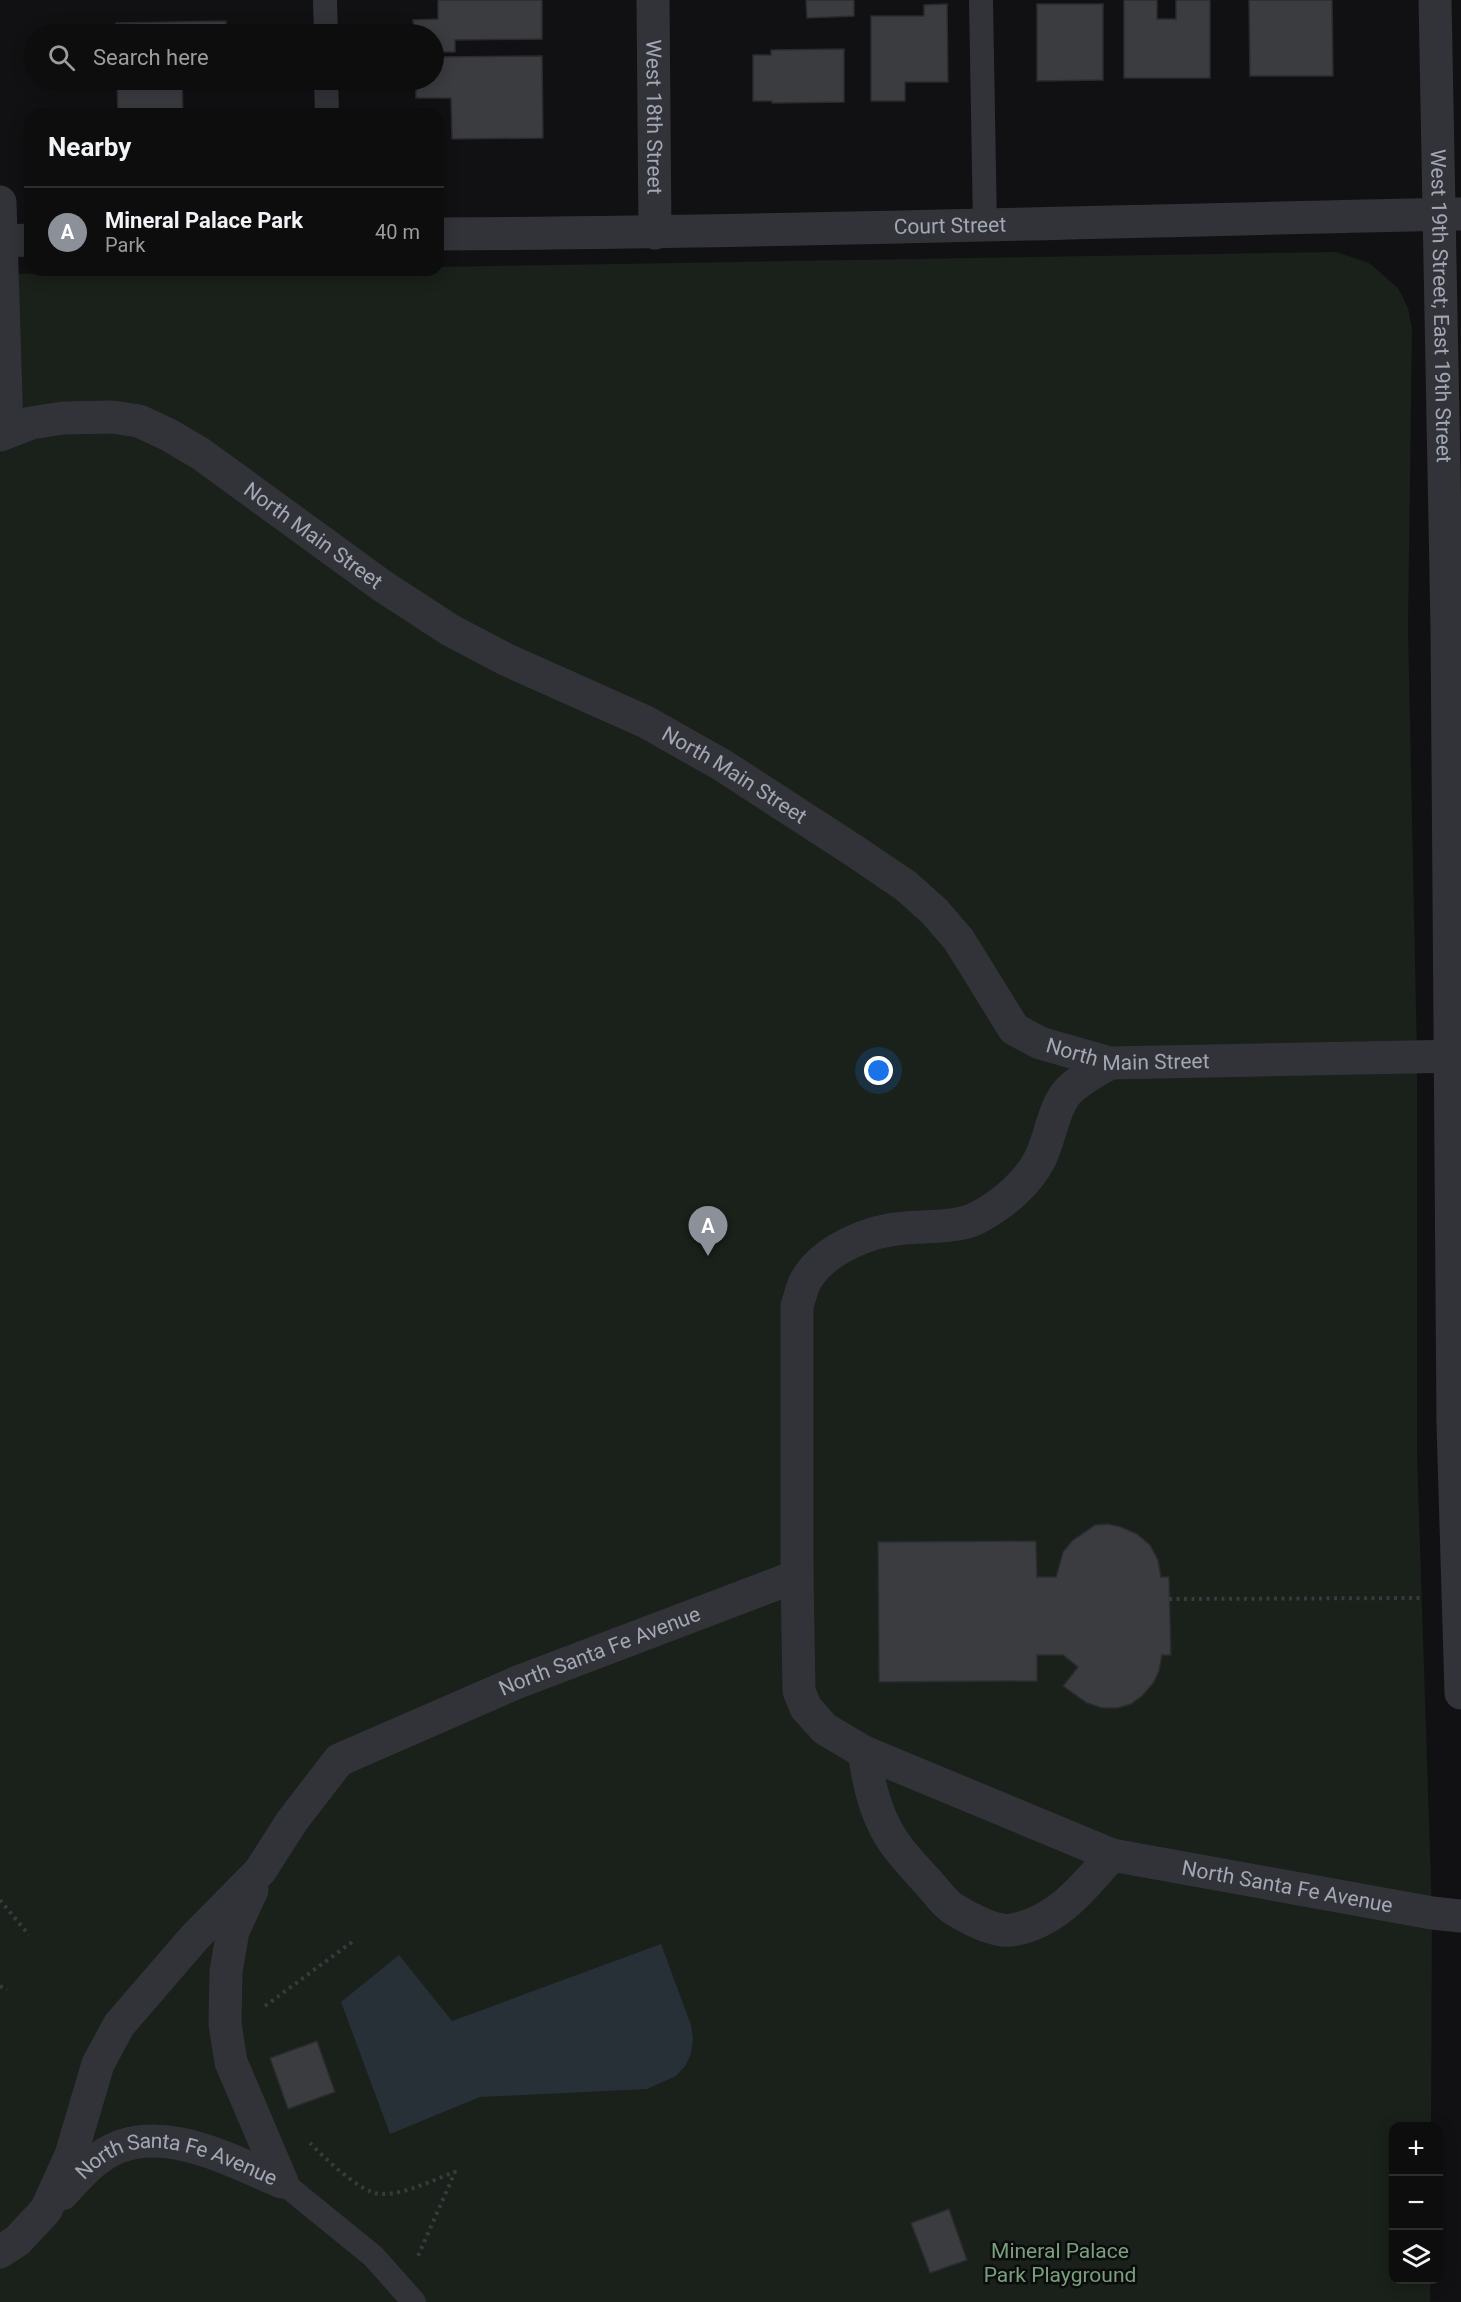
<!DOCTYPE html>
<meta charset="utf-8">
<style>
:root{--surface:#0d0d0e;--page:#1b1b1c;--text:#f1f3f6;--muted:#9a9c9e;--line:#2d2d2e;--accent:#8c9099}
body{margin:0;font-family:Roboto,sans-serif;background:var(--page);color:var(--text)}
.controls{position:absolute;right:18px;bottom:18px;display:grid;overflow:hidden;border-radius:12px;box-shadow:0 3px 15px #0003}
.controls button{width:54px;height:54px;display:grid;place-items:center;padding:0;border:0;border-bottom:2px solid var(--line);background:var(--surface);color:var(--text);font:30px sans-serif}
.you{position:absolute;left:879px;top:1071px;width:21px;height:21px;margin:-15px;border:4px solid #fff;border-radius:50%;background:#1a73e8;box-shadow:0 0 0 9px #1a73e833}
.badge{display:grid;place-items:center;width:39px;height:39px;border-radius:50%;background:var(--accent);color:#fff;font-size:20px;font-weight:700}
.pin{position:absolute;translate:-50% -50px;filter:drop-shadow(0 2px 3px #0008)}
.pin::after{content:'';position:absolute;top:32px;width:21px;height:18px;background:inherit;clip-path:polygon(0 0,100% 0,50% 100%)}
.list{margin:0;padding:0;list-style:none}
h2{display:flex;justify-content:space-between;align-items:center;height:78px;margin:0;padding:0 24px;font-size:26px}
h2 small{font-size:20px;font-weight:400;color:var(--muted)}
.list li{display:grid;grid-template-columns:39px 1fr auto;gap:18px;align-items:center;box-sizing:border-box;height:90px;padding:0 24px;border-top:2px solid var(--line)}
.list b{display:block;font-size:22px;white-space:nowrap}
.list p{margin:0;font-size:20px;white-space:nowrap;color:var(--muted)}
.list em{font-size:20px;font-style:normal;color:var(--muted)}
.icon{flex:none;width:33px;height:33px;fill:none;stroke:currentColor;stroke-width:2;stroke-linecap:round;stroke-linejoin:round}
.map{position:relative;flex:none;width:1461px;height:2302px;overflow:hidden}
.search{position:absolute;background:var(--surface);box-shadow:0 3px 15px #0003;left:24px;top:24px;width:420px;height:66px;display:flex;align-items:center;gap:15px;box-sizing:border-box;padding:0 21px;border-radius:33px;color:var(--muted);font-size:22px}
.panel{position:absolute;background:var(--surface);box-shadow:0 3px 15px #0003;left:24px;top:108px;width:420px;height:168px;border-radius:18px}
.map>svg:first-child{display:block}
</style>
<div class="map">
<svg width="1461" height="2302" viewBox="0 0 1461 2302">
<rect width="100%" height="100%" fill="#111113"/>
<polygon fill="#19211a" points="1336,252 1369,263 1398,288 1408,308 1412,329 1408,628 1417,1057 1417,1455 1432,1913 1431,2126 1394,2126 1394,2280 1430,2280 1430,2302 0,2302 0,274 438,270 438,267 557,265"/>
<polygon fill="#273037" points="661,1944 691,2025 693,2039 691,2053 686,2065 676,2076 647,2089 480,2097 390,2134 341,2002 399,1955 452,2021"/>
<g fill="#3b3c40" stroke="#2b2b2f" stroke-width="1.5">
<polygon points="438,0 542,0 542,39 455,40 455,52 434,52 434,34 414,34 413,20 438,19"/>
<polygon points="806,0 854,0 854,16 807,18"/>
<polygon points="1124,0 1157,0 1157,19 1176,19 1176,0 1210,0 1210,78 1124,78"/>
<polygon points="1249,0 1332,0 1333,76 1250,76"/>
<polygon points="947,4 948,82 905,82 905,101 871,101 871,16 924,16 924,5"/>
<polygon points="1037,4 1103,4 1103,80 1037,81"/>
<polygon points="226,21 226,34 116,34 116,23"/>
<polygon points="844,49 844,102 772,103 772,101 753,101 753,55 771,55 771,50"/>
<polygon points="542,56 543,138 452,139 451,98 416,98 416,80 434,80 434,57"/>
<polygon points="117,80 182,80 183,114 118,114"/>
<polygon points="1108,1524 1121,1527 1137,1534 1150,1545 1158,1560 1161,1577 1169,1577 1171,1655 1162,1655 1159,1671 1154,1682 1142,1696 1131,1704 1118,1708 1102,1708 1087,1703 1063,1686 1078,1667 1063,1655 1037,1655 1037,1681 879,1682 878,1542 1036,1541 1037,1577 1056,1577 1063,1552 1072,1541 1095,1525"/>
<polygon points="317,2041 335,2092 288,2109 270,2058"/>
<polygon points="949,2209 967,2260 930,2273 911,2223"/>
</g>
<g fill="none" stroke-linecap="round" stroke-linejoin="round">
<g stroke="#383a3f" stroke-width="4" stroke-dasharray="3 4.5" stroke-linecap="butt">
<polyline points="1169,1599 1420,1598"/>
<polyline points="0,1900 29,1935"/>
<polyline points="0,1986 7,1990"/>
<polyline points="265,2006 352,1942"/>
<path d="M310 2143C323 2157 361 2193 380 2194 405 2195 432 2180 455 2172L418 2256"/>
</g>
<g stroke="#323338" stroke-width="24">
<polyline points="325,0 326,34"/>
<polyline points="981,0 985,227"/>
<polyline points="326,80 327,114"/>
<polyline points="282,2182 373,2256 414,2302"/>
</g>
<g stroke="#323338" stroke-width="33">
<path id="s1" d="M653 0 655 233"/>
<path id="s2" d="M1435 0 1447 628 1453 1424 1461 1693"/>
<polyline points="0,202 7,431"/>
<path id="s3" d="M438 234C779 232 1119 221 1459 214"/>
<polyline points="0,241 30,240"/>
<path id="s4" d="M0 435 31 423 63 418 112 417 139 421 169 435 201 454 381 585 450 630 505 659 646 722 722 765 856 852 906 886 934 911 959 940 1014 1029 1040 1043 1110 1063 1461 1056"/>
<path id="s5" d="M1110 1063C1095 1072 1076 1081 1065 1095 1052 1114 1050 1139 1040 1159 1027 1184 1002 1205 977 1218 958 1228 926 1226 905 1228 871 1230 824 1249 806 1280 802 1287 800 1297 797 1306V1576L799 1691 806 1708 825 1729 864 1752 1112 1855 1432 1913 1461 1916"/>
<path d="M864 1752C868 1777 872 1800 883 1823 894 1848 916 1868 933 1888 939 1895 945 1903 952 1908 966 1917 995 1933 1012 1930 1056 1923 1084 1887 1112 1855"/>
<path id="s6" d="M62 2194C74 2182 85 2167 99 2158 153 2117 229 2160 282 2182L231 2062 225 2024 226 1971 233 1931 252 1890"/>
<path id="s7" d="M0 2252 17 2241 46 2210 71 2155 98 2064 119 2025 194 1938 260 1871 292 1821 339 1760 518 1682 797 1576"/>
</g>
</g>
<g text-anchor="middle" stroke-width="5" stroke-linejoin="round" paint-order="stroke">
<g font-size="21" fill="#a2a7b4" stroke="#0c0c0e">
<text dy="7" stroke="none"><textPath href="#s1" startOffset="117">West 18th Street</textPath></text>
<text dy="7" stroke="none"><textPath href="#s3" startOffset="512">Court Street</textPath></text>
<text dy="7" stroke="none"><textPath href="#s2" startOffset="306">West 19th Street; East 19th Street</textPath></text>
<text dy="7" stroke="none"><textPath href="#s4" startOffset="351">North Main Street</textPath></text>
<text dy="7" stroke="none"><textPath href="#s4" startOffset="837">North Main Street</textPath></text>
<text dy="7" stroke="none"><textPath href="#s4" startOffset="1341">North Main Street</textPath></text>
<text dy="7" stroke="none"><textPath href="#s7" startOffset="890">North Santa Fe Avenue</textPath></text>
<text dy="7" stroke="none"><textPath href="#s5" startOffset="1352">North Santa Fe Avenue</textPath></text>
<text dy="7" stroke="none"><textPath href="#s6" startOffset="132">North Santa Fe Avenue</textPath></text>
</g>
<g font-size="21" fill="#78a17b" stroke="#0c0c0e">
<text x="1060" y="2258">Mineral Palace<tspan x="1060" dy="24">Park Playground</tspan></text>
</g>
</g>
</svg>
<div class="controls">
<button>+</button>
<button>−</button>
<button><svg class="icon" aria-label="layers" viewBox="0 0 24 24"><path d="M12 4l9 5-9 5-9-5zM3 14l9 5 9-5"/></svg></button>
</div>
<div class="you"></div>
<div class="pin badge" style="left:708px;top:1256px">A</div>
<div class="search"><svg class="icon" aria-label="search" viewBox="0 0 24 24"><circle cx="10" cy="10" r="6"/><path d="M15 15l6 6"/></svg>Search here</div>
<section class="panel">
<h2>Nearby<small></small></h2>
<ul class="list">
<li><span class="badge">A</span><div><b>Mineral Palace Park</b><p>Park</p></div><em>40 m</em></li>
</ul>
</section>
</div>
